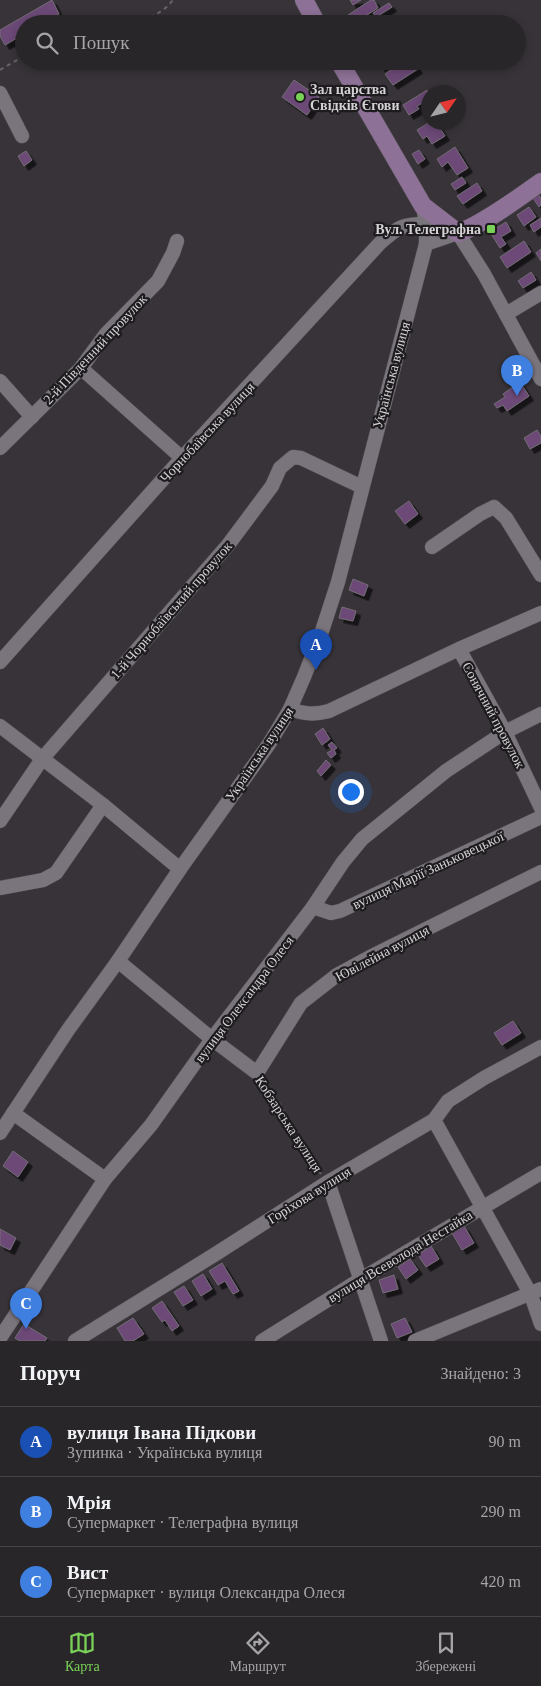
<!DOCTYPE html>
<html lang="uk">
<meta charset="utf-8">
<style>
:root{--surface:#29262a;--page:#353236;--text:#f1f3f6;--muted:#a5a5a8;--line:#454347;--accent:#79d157}
body{margin:0;font-family:Georgia,serif;background:var(--page);color:var(--text)}
.compass{position:absolute;left:421px;top:85px;width:45px;height:45px;border-radius:50%;background:var(--surface);box-shadow:0 2px 8px #0003;rotate:55deg}
.you{position:absolute;left:350px;top:791px;width:18px;height:18px;margin:-12px;border:4px solid #fff;border-radius:50%;background:#1a73e8;box-shadow:0 0 0 8px #1a73e833}
.badge{display:grid;place-items:center;width:32px;height:32px;border-radius:50%;background:var(--accent);color:#fff;font-size:16px;font-weight:700}
.pin{position:absolute;translate:-50% -41px;filter:drop-shadow(0 1px 2px #0008)}
.pin::after{content:'';position:absolute;top:26px;width:18px;height:15px;background:inherit;clip-path:polygon(0 0,100% 0,50% 100%)}
.list{margin:0;padding:0;list-style:none}
h2{display:flex;justify-content:space-between;align-items:center;height:65px;margin:0;padding:0 20px;font-size:21px}
h2 small{font-size:16px;font-weight:400;color:var(--muted)}
.list li{display:grid;grid-template-columns:32px 1fr auto;gap:15px;align-items:center;box-sizing:border-box;height:70px;padding:0 20px;border-top:1px solid var(--line)}
.list b{display:block;font-size:19px;white-space:nowrap}
.list p{margin:0;font-size:16px;white-space:nowrap;color:var(--muted)}
.list em{font-size:16px;font-style:normal;color:var(--muted)}
.icon{flex:none;width:28px;height:28px;fill:none;stroke:currentColor;stroke-width:2;stroke-linecap:round;stroke-linejoin:round}
.map{position:relative;flex:none;width:541px;height:1341px;overflow:hidden}
.search{position:absolute;background:var(--surface);box-shadow:0 2px 8px #0003;left:15px;right:15px;top:15px;height:55px;display:flex;align-items:center;gap:12px;box-sizing:border-box;padding:0 18px;border-radius:28px;color:var(--muted);font-size:19px}
.sheet{height:275px;background:var(--surface)}
nav{display:flex;justify-content:space-around;align-items:center;box-sizing:border-box;height:70px;border-top:1px solid var(--line);background:var(--surface);font-size:14px;color:var(--muted)}
nav a{display:grid;justify-items:center;gap:2px}
nav .on{color:var(--accent)}
.map>svg:first-child{display:block}
</style>
<div class="map">
<svg width="541" height="1341" viewBox="0 0 541 1341">
<defs>
<filter id="shadow"><feDropShadow dx="4.5" dy="4.5" stdDeviation="0" flood-color="#0009"/></filter>
</defs>
<rect width="100%" height="100%" fill="#373338"/>
<g fill="#6c4877" stroke="#726d74" filter="url(#shadow)">
<polygon points="52,0 59,14 42,24 24,24 24,34 5,45 0,36 0,30"/>
<polygon points="350,0 361,0 353,5"/>
<polygon points="371,0 374,0 378,8 362,18 364,21 359,24 353,24 348,15"/>
<polygon points="389,3 392,7 376,17 373,13"/>
<polygon points="377,61 391,61 381,68"/>
<polygon points="404,61 413,61 418,69 393,85 385,74"/>
<polygon points="294,80 319,97 307,115 282,97"/>
<polygon points="427,90 428,100 417,106 419,109 409,115 403,105"/>
<polygon points="430,122 436,122 445,136 432,144 427,136 423,139 417,130"/>
<polygon points="455,147 468,168 457,175 448,162 442,167 437,159"/>
<polygon points="419,150 425,159 418,164 412,154"/>
<polygon points="26,151 32,160 24,166 18,156"/>
<polygon points="462,177 466,183 455,190 451,184"/>
<polygon points="477,183 482,191 463,204 457,196"/>
<polygon points="538,194 541,199 541,205 539,207 533,198"/>
<polygon points="529,207 536,217 524,226 517,215"/>
<polygon points="541,218 541,227 534,232 530,225"/>
<polygon points="506,222 511,231 501,237 506,244 500,248 490,232"/>
<polygon points="524,241 531,252 507,268 500,257"/>
<polygon points="541,249 541,261 536,253"/>
<polygon points="531,272 536,280 523,288 518,281"/>
<polygon points="520,382 529,396 507,411 503,405 497,408 494,404 505,397 503,394"/>
<polygon points="537,430 541,436 541,443 530,449 524,438"/>
<polygon points="409,501 418,514 405,524 395,511"/>
<polygon points="353,579 368,585 364,596 349,590"/>
<polygon points="342,607 356,611 353,621 339,618"/>
<polygon points="323,728 330,739 322,745 315,734"/>
<polygon points="332,742 337,748 334,750 336,754 331,758 327,753 332,750 328,745"/>
<polygon points="326,760 331,765 321,776 317,771"/>
<polygon points="513,1021 521,1033 502,1045 494,1033"/>
<polygon points="13,1151 28,1162 18,1177 3,1166"/>
<polygon points="464,1226 474,1243 462,1250 452,1233"/>
<polygon points="0,1229 16,1238 10,1250 0,1245"/>
<polygon points="431,1246 439,1259 426,1267 418,1255"/>
<polygon points="410,1259 418,1270 406,1279 398,1267"/>
<polygon points="222,1263 239,1291 233,1294 225,1281 218,1285 209,1271"/>
<polygon points="203,1274 212,1289 201,1296 192,1281"/>
<polygon points="394,1275 398,1289 383,1293 379,1280"/>
<polygon points="184,1286 193,1300 183,1306 174,1292"/>
<polygon points="162,1301 179,1326 172,1331 165,1320 162,1322 152,1308"/>
<polygon points="133,1318 144,1334 133,1341 125,1341 117,1328"/>
<polygon points="405,1318 412,1332 397,1338 391,1324"/>
<polygon points="24,1324 47,1338 45,1341 20,1341 15,1338"/>
</g>
<g fill="none" stroke-linecap="round" stroke-linejoin="round">
<g stroke="#555257" stroke-width="15">
<g id="minor">
<polyline points="0,93 22,136"/>
<polyline points="426,244 458,233 484,274 541,379"/>
<polyline points="506,314 541,293"/>
<polyline points="81,368 182,458"/>
<polyline points="0,381 32,417"/>
<polyline points="0,448 81,368 106,334 158,281 173,253 177,241"/>
<polyline points="432,547 480,514 494,507 506,518 541,575"/>
<polyline points="459,649 505,732 541,808"/>
<path d="M0 662 182 458 380 243C398 227 402 224 426 224"/>
<path d="M290 709C304 714 314 715 329 711L459 649 541 613"/>
<polyline points="0,726 103,805 180,869"/>
<polyline points="0,821 42,759 228,545 272,486 280,468 293,457 301,458 362,487"/>
<polyline points="0,888 43,880 56,873 103,805"/>
<polyline points="313,907 331,913 340,911 541,817"/>
<polyline points="118,961 212,1039 257,1073 301,1003 337,975 372,956 541,872"/>
<polyline points="13,1113 105,1179"/>
<polyline points="434,1120 531,1295 541,1324"/>
<polyline points="0,1133 68,1030 118,961 180,869 269,744 290,709 304,677 322,631 338,582 426,244 426,224 423,206"/>
<polyline points="328,1182 381,1341"/>
<polyline points="0,1338 105,1179 151,1125 212,1039 313,907 343,862 362,839 446,771 505,732 541,714"/>
<polyline points="75,1341 214,1255 328,1182 434,1120 448,1101 484,1078 541,1047"/>
<polyline points="262,1341 361,1279 541,1173"/>
<polyline points="415,1341 541,1289"/>
</g>
</g>
<g stroke="#555257" stroke-width="19">
<g id="major">
<polyline points="304,0 317,24"/>
<path d="M339 61 423 206 458 233C482 225 520 197 541 182"/>
</g>
</g>
<g stroke="#676368" stroke-width="2" stroke-dasharray="4 4" stroke-linecap="butt">
<path d="M71 24C107 9 144 36 173 0"/>
<polyline points="0,70 24,56"/>
<polyline points="265,1083 281,1106 298,1140 321,1174"/>
</g>
<use href="#minor" stroke="#7a757c" stroke-width="14"/>
<use href="#major" stroke="#8d7196" stroke-width="18"/>
</g>
<g fill="#79d157" stroke="#1d1b1e" stroke-width="2">
<circle cx="300" cy="97" r="5"/>
<rect x="486" y="224" width="10" height="10" rx="2.5"/>
</g>
<g text-anchor="middle" stroke-width="4.5" stroke-linejoin="round" paint-order="stroke">
<g font-size="14" font-weight="bold" fill="#d5d2d6" stroke="#1d1b1e" text-anchor="start">
<text x="310" y="94">Зал царства<tspan x="310" dy="16">Свідків Єгови</tspan></text>
<text x="481" y="234" text-anchor="end">Вул. Телеграфна</text>
</g>
<g font-size="14" fill="#d5d2d6" stroke="#1d1b1e">
<text transform="translate(95 349) rotate(-47)" y="5">2-й Південний провулок</text>
<text transform="translate(391 375) rotate(-75)" y="5">Українська вулиця</text>
<text transform="translate(207 432) rotate(-47)" y="5">Чорнобаївська вулиця</text>
<text transform="translate(171 610) rotate(-49)" y="5">1-й Чорнобаївський провулок</text>
<text transform="translate(494 715) rotate(62)" y="5">Сонячний провулок</text>
<text transform="translate(259 754) rotate(-56)" y="5">Українська вулиця</text>
<text transform="translate(428 870) rotate(-25)" y="5">вулиця Марії Заньковецької</text>
<text transform="translate(382 953) rotate(-28)" y="5">Ювілейна вулиця</text>
<text transform="translate(244 999) rotate(-53)" y="5">вулиця Олександра Олеся</text>
<text transform="translate(289 1124) rotate(57)" y="5">Кобзарська вулиця</text>
<text transform="translate(309 1195) rotate(-32)" y="5">Горіхова вулиця</text>
<text transform="translate(400 1256) rotate(-31)" y="5">вулиця Всеволода Нестайка</text>
</g>
</g>
</svg>
<svg class="compass" viewBox="-18 -18 36 36"><path d="M0-13l5 13h-10z" fill="#e53935"/><path d="M0 13l5-13h-10z" fill="#a5a5a8"/></svg>
<div class="you"></div>
<div class="pin badge" style="left:316px;top:670px;background:#1a4fb4">A</div>
<div class="pin badge" style="left:517px;top:396px;background:#3f7fe0">B</div>
<div class="pin badge" style="left:26px;top:1329px;background:#3f7fe0">C</div>
<div class="search"><svg class="icon" aria-label="search" viewBox="0 0 24 24"><circle cx="10" cy="10" r="6"/><path d="M15 15l6 6"/></svg>Пошук</div>
</div>
<section class="sheet">
<h2>Поруч<small>Знайдено: 3</small></h2>
<ul class="list">
<li><span class="badge" style="background:#1a4fb4">A</span><div><b>вулиця Івана Підкови</b><p>Зупинка · Українська вулиця</p></div><em>90 m</em></li>
<li><span class="badge" style="background:#3f7fe0">B</span><div><b>Мрія</b><p>Супермаркет · Телеграфна вулиця</p></div><em>290 m</em></li>
<li><span class="badge" style="background:#3f7fe0">C</span><div><b>Вист</b><p>Супермаркет · вулиця Олександра Олеся</p></div><em>420 m</em></li>
</ul>
</section>
<nav>
<a class="on"><svg class="icon" aria-label="map" viewBox="0 0 24 24"><path d="M3 6l6-2 6 2 6-2v14l-6 2-6-2-6 2zM9 4v14M15 6v14"/></svg>Карта</a>
<a><svg class="icon" aria-label="directions" viewBox="0 0 24 24"><path d="M12 3l9 9-9 9-9-9zM9 14v-3h6M13 9l2 2-2 2"/></svg>Маршрут</a>
<a><svg class="icon" aria-label="saved" viewBox="0 0 24 24"><path d="M7 4h10v16l-5-4-5 4z"/></svg>Збережені</a>
</nav>
